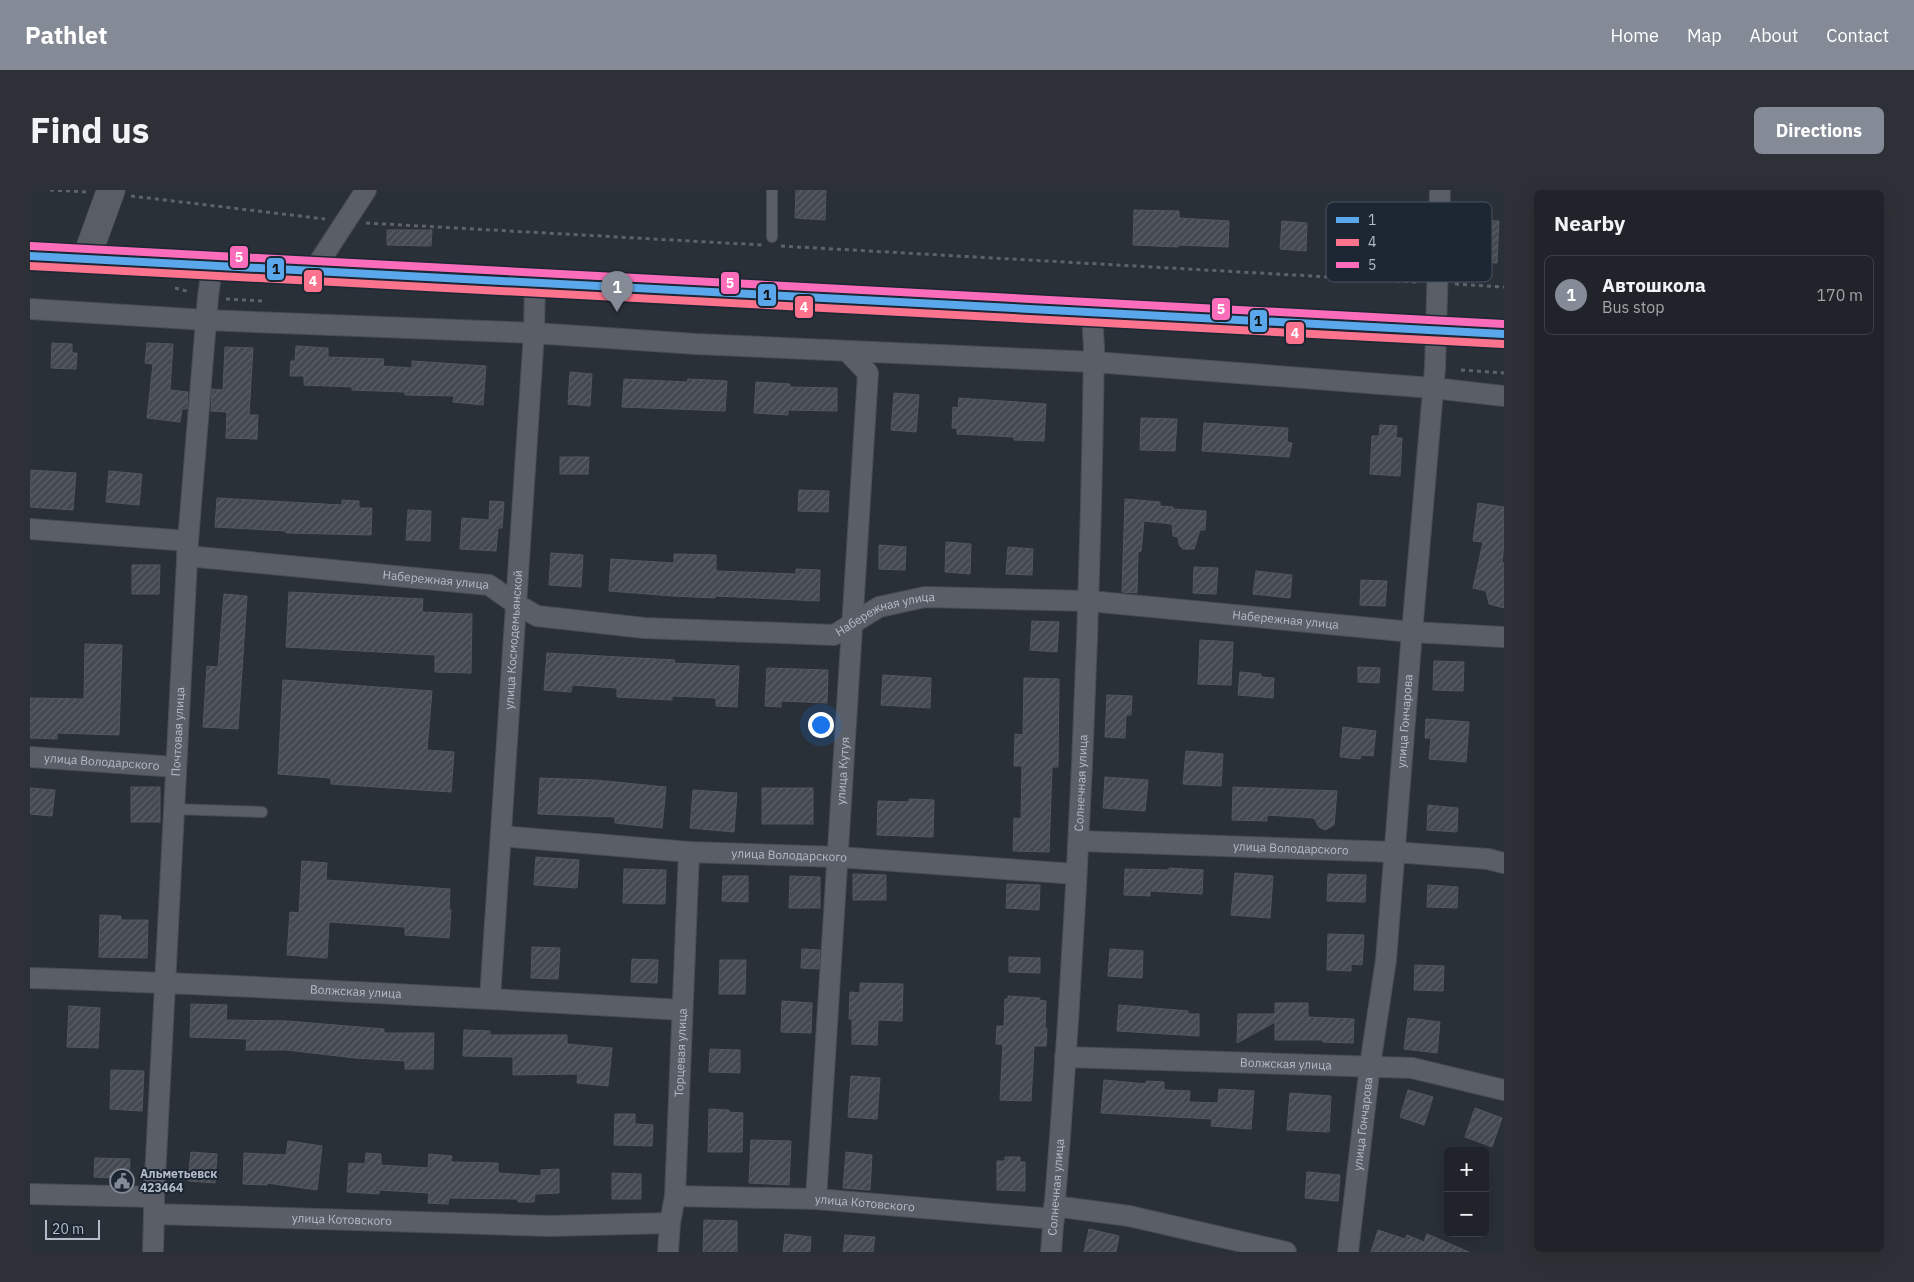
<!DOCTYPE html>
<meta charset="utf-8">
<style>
:root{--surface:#20242a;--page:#2d3036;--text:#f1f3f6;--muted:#a2a4a8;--line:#3d4147;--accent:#848b96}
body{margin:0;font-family:"IBM Plex Sans",sans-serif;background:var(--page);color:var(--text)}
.controls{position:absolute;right:15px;bottom:15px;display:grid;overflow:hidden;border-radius:8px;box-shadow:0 5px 20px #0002}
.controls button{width:45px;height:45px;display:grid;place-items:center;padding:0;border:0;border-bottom:1px solid var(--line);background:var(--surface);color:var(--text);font:25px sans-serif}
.scale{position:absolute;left:15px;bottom:12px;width:55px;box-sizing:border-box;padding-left:5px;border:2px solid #b4bcc9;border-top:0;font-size:14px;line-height:18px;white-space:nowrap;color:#b4bcc9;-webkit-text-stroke:4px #1d2633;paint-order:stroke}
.you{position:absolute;left:790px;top:534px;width:18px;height:18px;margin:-12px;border:4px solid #fff;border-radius:50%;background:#1a73e8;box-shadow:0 0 0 8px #1a73e833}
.badge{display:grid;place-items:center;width:32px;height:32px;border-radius:50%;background:var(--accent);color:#fff;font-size:16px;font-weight:700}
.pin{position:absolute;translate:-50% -41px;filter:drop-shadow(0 1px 2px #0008)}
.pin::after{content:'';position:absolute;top:26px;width:18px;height:15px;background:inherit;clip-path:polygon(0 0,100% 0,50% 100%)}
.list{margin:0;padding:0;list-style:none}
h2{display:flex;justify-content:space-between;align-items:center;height:65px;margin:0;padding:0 20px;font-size:21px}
h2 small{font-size:16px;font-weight:400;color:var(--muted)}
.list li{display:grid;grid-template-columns:32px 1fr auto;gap:15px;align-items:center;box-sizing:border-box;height:80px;margin:0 10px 10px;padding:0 10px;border:1px solid var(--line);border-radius:8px}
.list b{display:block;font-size:19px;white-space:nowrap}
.list p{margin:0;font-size:16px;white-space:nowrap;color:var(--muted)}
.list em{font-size:16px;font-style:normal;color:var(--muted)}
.map{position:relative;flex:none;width:1474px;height:1062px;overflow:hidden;border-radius:8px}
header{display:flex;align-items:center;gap:30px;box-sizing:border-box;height:70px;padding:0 25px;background:var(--accent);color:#fff}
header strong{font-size:24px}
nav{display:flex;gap:28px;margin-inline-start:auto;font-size:18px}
.intro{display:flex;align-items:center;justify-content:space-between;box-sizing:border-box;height:120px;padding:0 30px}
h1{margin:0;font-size:35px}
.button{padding:12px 22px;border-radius:8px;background:var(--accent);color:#fff;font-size:18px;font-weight:700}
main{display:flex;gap:30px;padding:0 30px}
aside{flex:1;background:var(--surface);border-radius:8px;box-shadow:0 5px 20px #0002}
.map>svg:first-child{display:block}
</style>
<header>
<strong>Pathlet</strong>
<nav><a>Home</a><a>Map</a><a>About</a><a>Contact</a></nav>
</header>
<div class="intro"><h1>Find us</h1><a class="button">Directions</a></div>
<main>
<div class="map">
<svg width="1474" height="1062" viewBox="0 0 1474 1062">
<defs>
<pattern id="building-hatch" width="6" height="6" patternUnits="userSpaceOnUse" patternTransform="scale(1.25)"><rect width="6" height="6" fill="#444950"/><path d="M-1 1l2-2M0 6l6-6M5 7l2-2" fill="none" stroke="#5d6168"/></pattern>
</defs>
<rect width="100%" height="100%" fill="#2a3038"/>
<g fill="url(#building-hatch)" stroke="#52575f">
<polygon points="766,0 796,0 795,30 765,28"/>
<polygon points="1104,20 1149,21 1149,28 1199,31 1198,57 1148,55 1148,57 1103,55"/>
<polygon points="1432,30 1469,31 1467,73 1431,72"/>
<polygon points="1252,31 1277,33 1276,61 1250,59"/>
<polygon points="357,40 402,40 401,56 357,55"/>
<polygon points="22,153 42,154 42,163 47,163 46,179 21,178"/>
<polygon points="117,153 143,154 140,200 158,202 157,219 152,219 150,232 117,228 123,174 115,173"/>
<polygon points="266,156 298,158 298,167 354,169 353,176 382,178 382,171 456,176 453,215 423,212 424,206 375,205 375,202 322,200 322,197 274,195 274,186 260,186 261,171 265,171"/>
<polygon points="195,157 223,158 219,225 228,225 227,249 196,248 197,222 181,221 182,199 193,200"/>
<polygon points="540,182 562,184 560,216 538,214"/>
<polygon points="594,189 657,192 658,189 697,191 695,221 592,217"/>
<polygon points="726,192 760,194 760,197 807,198 807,221 758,220 758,225 724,223"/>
<polygon points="864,203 889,205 886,242 861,240"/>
<polygon points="929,208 1016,214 1014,251 984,250 984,247 927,244 927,238 922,238 923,217 928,218"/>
<polygon points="1111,228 1147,229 1145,261 1110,260"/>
<polygon points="1174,233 1258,238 1257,252 1262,253 1259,267 1172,261"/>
<polygon points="1350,235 1367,236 1366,248 1372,248 1370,286 1340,284 1342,246 1349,246"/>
<polygon points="530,267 559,267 558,284 530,284"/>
<polygon points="1,280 46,283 43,320 0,317"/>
<polygon points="79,281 112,284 109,315 76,312"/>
<polygon points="769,300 799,301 798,322 768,321"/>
<polygon points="187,308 312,315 312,310 329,311 329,318 342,318 341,345 256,343 256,341 185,337"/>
<polygon points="1095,309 1130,312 1130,316 1143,317 1143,319 1176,321 1175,340 1170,340 1164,359 1153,359 1149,355 1148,347 1143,346 1142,334 1114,331 1111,361 1108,362 1107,403 1092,402"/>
<polygon points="460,311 474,312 472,338 468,338 466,361 430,359 432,328 459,330"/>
<polygon points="1448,313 1474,317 1474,354 1472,373 1474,373 1474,418 1459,414 1456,401 1443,398 1453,352 1443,351"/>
<polygon points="378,320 401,321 400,351 376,350"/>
<polygon points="916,352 941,354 940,384 915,382"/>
<polygon points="849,355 876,357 875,380 849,379"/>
<polygon points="978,357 1003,359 1002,385 976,384"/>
<polygon points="521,363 553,365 551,397 519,395"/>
<polygon points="644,364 686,365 686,381 766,384 766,379 790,380 789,411 685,406 685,408 643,406 579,401 581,369 644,373"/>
<polygon points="102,375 130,375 129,404 102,404"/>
<polygon points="1164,377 1188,378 1186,404 1163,403"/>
<polygon points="1226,381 1262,385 1260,408 1223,404"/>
<polygon points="1331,390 1357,391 1355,416 1330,415"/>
<polygon points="259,402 393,409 392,422 442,424 441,483 405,482 405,465 256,457"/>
<polygon points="194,404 217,406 208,539 173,537 177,476 188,477"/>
<polygon points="1002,431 1029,432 1027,462 1000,460"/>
<polygon points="1170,450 1203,452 1201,495 1168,494"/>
<polygon points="55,454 92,455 89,545 27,543 27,549 0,548 0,508 54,509"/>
<polygon points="517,463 645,470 644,473 709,476 707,517 686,516 686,508 642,506 642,510 587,507 587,498 542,495 541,502 514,500"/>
<polygon points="1404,471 1434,472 1433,501 1403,500"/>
<polygon points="1328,477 1350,478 1349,493 1328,492"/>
<polygon points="737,478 798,480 797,513 751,511 751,517 735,516"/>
<polygon points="1210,482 1231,484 1231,487 1244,488 1243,508 1208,505"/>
<polygon points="853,485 901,488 900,518 851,515"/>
<polygon points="994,488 1029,489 1028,577 1022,577 1019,662 983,661 984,628 991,629 992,576 984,576 985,544 993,545"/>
<polygon points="253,490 402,501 397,560 424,562 421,602 301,594 301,588 248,584"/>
<polygon points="1077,505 1102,506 1101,525 1096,525 1095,548 1075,547"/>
<polygon points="1396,529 1439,532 1436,572 1399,569 1401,548 1395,548"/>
<polygon points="1313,537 1346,541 1343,566 1331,565 1330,569 1310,567"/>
<polygon points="1156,561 1193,564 1191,596 1153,594"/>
<polygon points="1075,587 1118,590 1115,621 1073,618"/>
<polygon points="510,588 565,590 636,597 632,638 585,633 585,627 508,624"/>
<rect x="101" y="597" width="29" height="35"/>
<polygon points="1203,597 1307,601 1304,635 1295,640 1289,637 1284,628 1237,625 1237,631 1202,630"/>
<polygon points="0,598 25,600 22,626 0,624"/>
<rect x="732" y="598" width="51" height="36"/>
<polygon points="663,600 707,603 704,642 660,638"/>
<polygon points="879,609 904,610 903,647 847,645 848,611 879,612"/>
<polygon points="1398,615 1428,618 1427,642 1397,640"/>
<polygon points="506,667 549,670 547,698 504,695"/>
<polygon points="272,671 297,673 296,690 420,699 419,720 421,720 419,748 375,745 375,737 299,732 297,768 257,765 260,722 269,723"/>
<polygon points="1139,678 1173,680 1172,704 1120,701 1120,706 1094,705 1095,679 1139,680"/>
<polygon points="594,679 636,680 635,714 593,713"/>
<polygon points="1205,683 1243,686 1240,728 1201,725"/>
<polygon points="823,684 856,685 856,710 823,710"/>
<polygon points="1298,684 1336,685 1335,712 1297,711"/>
<polygon points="693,686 718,686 718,712 692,711"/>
<polygon points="760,686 790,687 790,718 759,718"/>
<polygon points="977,694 1010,695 1009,720 976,718"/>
<polygon points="1398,695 1428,697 1427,718 1397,717"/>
<polygon points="70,725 91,726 91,730 118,730 117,768 69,767"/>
<polygon points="1298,744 1334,745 1332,775 1321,774 1321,781 1297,780"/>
<polygon points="502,757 530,758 528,789 501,788"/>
<polygon points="772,759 790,760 789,779 771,778"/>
<polygon points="1080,759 1113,761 1112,788 1078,786"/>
<polygon points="979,767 1010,768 1010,783 979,782"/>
<polygon points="602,769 628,770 627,793 601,792"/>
<polygon points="690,770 716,770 715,804 689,804"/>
<polygon points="1385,775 1414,776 1413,801 1384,800"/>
<polygon points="830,793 873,794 872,831 848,830 847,855 822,854 822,829 819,829 820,802 830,803"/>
<polygon points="978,806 1010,808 1009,810 1016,811 1015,838 1017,839 1016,856 1004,856 1001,911 970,910 973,854 966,854 967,836 974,836 975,809 978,809"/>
<polygon points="752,811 782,813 781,843 751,842"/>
<polygon points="1245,813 1278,813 1278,827 1324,829 1323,853 1293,852 1293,850 1245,850 1245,832 1207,853 1208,824 1245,824"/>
<polygon points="161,814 197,815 196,830 257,831 354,839 354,843 404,843 403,879 375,879 375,871 325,868 257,860 216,860 217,849 160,847"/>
<polygon points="1089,815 1158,821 1158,824 1169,824 1169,846 1087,841"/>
<polygon points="39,816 70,818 68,858 37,857"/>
<polygon points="1378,828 1410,832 1407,863 1374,859"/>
<polygon points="434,840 460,841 460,845 537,845 537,854 582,858 578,896 547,893 548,884 483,885 483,867 433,866"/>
<polygon points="680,859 710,860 710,883 679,882"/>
<polygon points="81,880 114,881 112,921 80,919"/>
<polygon points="821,886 850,888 847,929 818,927"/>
<polygon points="1074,890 1116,894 1116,891 1134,892 1134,900 1160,901 1159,912 1188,913 1189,899 1224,901 1221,939 1181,936 1182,929 1071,923"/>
<polygon points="1378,900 1403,907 1394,935 1370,927"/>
<polygon points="1260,903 1301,906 1299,942 1257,940"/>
<polygon points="1445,918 1472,928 1462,957 1435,947"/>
<polygon points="679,919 699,920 699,922 713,923 712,962 678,962"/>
<polygon points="585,924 605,924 605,934 623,935 622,956 584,955"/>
<polygon points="721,950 761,951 759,995 719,993"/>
<polygon points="258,951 292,956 287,1000 237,993 237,995 213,994 214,963 256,965"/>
<polygon points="161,962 187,964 185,993 158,991"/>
<polygon points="816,962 842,965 840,1000 813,998"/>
<polygon points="336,963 351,964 351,975 398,978 399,964 422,966 421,972 468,973 468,983 511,986 511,980 529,979 529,1003 505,1004 504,1012 488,1012 488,1009 419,1008 418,1014 398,1013 399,1003 349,1000 349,1004 317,1002 319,973 335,974"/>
<polygon points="975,967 990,967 990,972 995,972 995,1001 967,1000 967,971 975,971"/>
<polygon points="65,968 100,969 99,995 85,994 85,988 64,987"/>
<polygon points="1277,982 1310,985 1308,1011 1275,1008"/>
<polygon points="582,983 611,984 611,1009 582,1009"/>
<polygon points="674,1030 707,1031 707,1062 673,1062"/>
<polygon points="1059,1039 1089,1046 1086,1062 1054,1062"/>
<polygon points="1348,1040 1375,1049 1377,1045 1394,1052 1397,1044 1439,1062 1341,1062"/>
<polygon points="755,1044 781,1047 780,1062 753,1062"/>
<polygon points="815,1045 845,1047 843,1062 813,1062"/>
</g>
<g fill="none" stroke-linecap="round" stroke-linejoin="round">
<g stroke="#484c53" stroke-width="12">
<g id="lane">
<polyline points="742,47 742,0"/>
<polyline points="143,619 232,622"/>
</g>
</g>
<g stroke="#484c53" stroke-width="22">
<g id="street">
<polyline points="284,80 336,0"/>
<polyline points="0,119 176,130 504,143 666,154 1064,172 1403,198 1474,206"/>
<polyline points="0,339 158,351"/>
<path id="s1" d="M157 366 459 395 486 414 507 426 614 438 804 445 849 417 895 407 1059 411 1382 442 1474 447"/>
<path id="s2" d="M0 567 146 577"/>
<path id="s3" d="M471 646 659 662 808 667 1046 684"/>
<path id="s4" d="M1049 651 1364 662 1458 669 1474 673"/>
<path id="s5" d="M0 788C218 795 435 807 652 820"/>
<path id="s6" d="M460 808 504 143 505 92"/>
<path id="s7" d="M1035 867 1382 878 1474 900"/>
<path id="s8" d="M0 1004 124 1007V1024L519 1036 640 1033"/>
<path id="s9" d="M645 1006 786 1009 1024 1029"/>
<path id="s10" d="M124 1007 158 351 178 107 182 76"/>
<path id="s11" d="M786 1009 838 183 817 161"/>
<polyline points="1024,1016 1099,1026 1256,1062"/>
<polyline points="123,1062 124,1024"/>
<path id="s12" d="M638 1062 640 1033 645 1006 659 662"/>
<path id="s13" d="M1021 1062C1046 761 1060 460 1064 158L1062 123"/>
<path id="s14" d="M1318 1062 1340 875 1356 770 1382 442 1405 178 1410 0"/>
</g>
</g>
<g stroke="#484c53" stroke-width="29">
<g id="secondary">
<polyline points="0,66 1474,144"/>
<polyline points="56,69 81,0"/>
</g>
</g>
<g stroke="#5d636a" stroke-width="3" stroke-dasharray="4 4" stroke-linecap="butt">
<polyline points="20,0 57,2"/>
<polyline points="101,6 295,29"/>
<polyline points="336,33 732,55"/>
<polyline points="751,56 1388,92"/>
<polyline points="1425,94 1474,97"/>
<polyline points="145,98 160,102"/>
<polyline points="196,109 232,111"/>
<polyline points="1431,180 1474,183"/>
</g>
<use href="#lane" stroke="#5a5e66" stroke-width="10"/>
<use href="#street" stroke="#5a5e66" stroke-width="20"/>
<use href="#secondary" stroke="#595d64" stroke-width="28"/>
<g stroke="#1d2633" stroke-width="11">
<polyline id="bus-1" points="0,66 1474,144"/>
</g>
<g stroke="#1d2633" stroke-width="11">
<polyline id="bus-2" points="0,76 1473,154"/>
</g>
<g stroke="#1d2633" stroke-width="11">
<polyline id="bus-3" points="1,56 1474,134"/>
</g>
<use href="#bus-1" stroke="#5aa8eb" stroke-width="8"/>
<use href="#bus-2" stroke="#fc738d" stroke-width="8"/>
<use href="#bus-3" stroke="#fb6dba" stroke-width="8"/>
</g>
<defs>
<g id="civic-ring" transform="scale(1.25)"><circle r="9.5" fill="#1d2633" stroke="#848b96" stroke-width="1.5"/><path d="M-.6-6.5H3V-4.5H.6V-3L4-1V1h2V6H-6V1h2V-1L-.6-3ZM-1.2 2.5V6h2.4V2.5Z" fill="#848b96"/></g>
</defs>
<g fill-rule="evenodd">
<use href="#civic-ring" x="92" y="991"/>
</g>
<g text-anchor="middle" stroke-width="4" stroke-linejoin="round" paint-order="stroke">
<g font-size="12" fill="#b4bcc9" stroke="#1d2633">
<text dy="4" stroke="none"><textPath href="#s1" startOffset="250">Набережная улица</textPath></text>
<text dy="4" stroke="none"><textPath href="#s1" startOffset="715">Набережная улица</textPath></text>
<text dy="4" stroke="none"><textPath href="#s1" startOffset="1120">Набережная улица</textPath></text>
<text dy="4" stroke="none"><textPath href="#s6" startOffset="359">улица Космодемьянской</textPath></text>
<text dy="4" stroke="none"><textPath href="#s14" startOffset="534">улица Гончарова</textPath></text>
<text dy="4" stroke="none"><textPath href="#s10" startOffset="466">Почтовая улица</textPath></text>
<text dy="4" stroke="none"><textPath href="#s2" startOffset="72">улица Володарского</textPath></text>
<text dy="4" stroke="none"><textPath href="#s11" startOffset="429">улица Кутуя</textPath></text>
<text dy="4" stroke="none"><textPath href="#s13" startOffset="470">Солнечная улица</textPath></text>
<text dy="4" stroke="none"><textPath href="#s4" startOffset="212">улица Володарского</textPath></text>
<text dy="4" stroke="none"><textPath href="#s3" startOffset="289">улица Володарского</textPath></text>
<text dy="4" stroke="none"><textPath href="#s5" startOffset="326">Волжская улица</textPath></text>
<text dy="4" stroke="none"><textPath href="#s12" startOffset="200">Торцевая улица</textPath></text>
<text dy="4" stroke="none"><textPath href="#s7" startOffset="221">Волжская улица</textPath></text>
<text dy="4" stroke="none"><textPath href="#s14" startOffset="129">улица Гончарова</textPath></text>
<text dy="4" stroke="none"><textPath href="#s13" startOffset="65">Солнечная улица</textPath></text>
<text dy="4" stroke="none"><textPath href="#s9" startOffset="190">улица Котовского</textPath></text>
<text dy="4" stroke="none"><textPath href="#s8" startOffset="329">улица Котовского</textPath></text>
</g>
<g font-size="12" font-weight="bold" fill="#b4bcc9" stroke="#1d2633" text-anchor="start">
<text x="110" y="988">Альметьевск<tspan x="110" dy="14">423464</tspan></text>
</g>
</g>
<rect x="1296" y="12" width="166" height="80" rx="8" fill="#1d2633" stroke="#4a5360" stroke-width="1"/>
<rect x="1306" y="27" width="23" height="6" fill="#5aa8eb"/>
<rect x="1306" y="49" width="23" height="7" fill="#fc738d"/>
<rect x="1306" y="72" width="23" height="6" fill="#fb6dba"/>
<g font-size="14" fill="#b4bcc9">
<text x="1338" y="35">1</text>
<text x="1338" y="57">4</text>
<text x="1338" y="80">5</text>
</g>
<g stroke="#1d2633" stroke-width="2">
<rect x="199" y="55" width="20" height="24" rx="5" fill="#fb6dba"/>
<rect x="236" y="67" width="19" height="24" rx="5" fill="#5aa8eb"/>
<rect x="273" y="79" width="20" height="24" rx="5" fill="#fc738d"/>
<rect x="690" y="81" width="20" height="24" rx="5" fill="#fb6dba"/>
<rect x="727" y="93" width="20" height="24" rx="5" fill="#5aa8eb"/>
<rect x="764" y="105" width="20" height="24" rx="5" fill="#fc738d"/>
<rect x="1181" y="107" width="20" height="24" rx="5" fill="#fb6dba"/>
<rect x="1219" y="119" width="19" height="24" rx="5" fill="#5aa8eb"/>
<rect x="1255" y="131" width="20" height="24" rx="5" fill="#fc738d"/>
</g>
<g font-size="14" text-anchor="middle" font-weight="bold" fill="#fff">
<text x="209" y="72">5</text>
<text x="283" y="96">4</text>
<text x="700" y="98">5</text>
<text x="774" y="122">4</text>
<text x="1191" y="124">5</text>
<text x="1265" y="148">4</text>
</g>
<g font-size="14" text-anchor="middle" font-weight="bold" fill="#111">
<text x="246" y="84">1</text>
<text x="737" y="110">1</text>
<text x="1228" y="136">1</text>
</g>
</svg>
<div class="controls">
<button>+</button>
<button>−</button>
</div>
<div class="scale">20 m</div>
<div class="you"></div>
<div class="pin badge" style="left:587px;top:122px">1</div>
</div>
<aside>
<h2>Nearby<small></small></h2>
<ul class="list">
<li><span class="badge">1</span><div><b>Автошкола</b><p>Bus stop</p></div><em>170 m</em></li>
</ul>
</aside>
</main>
